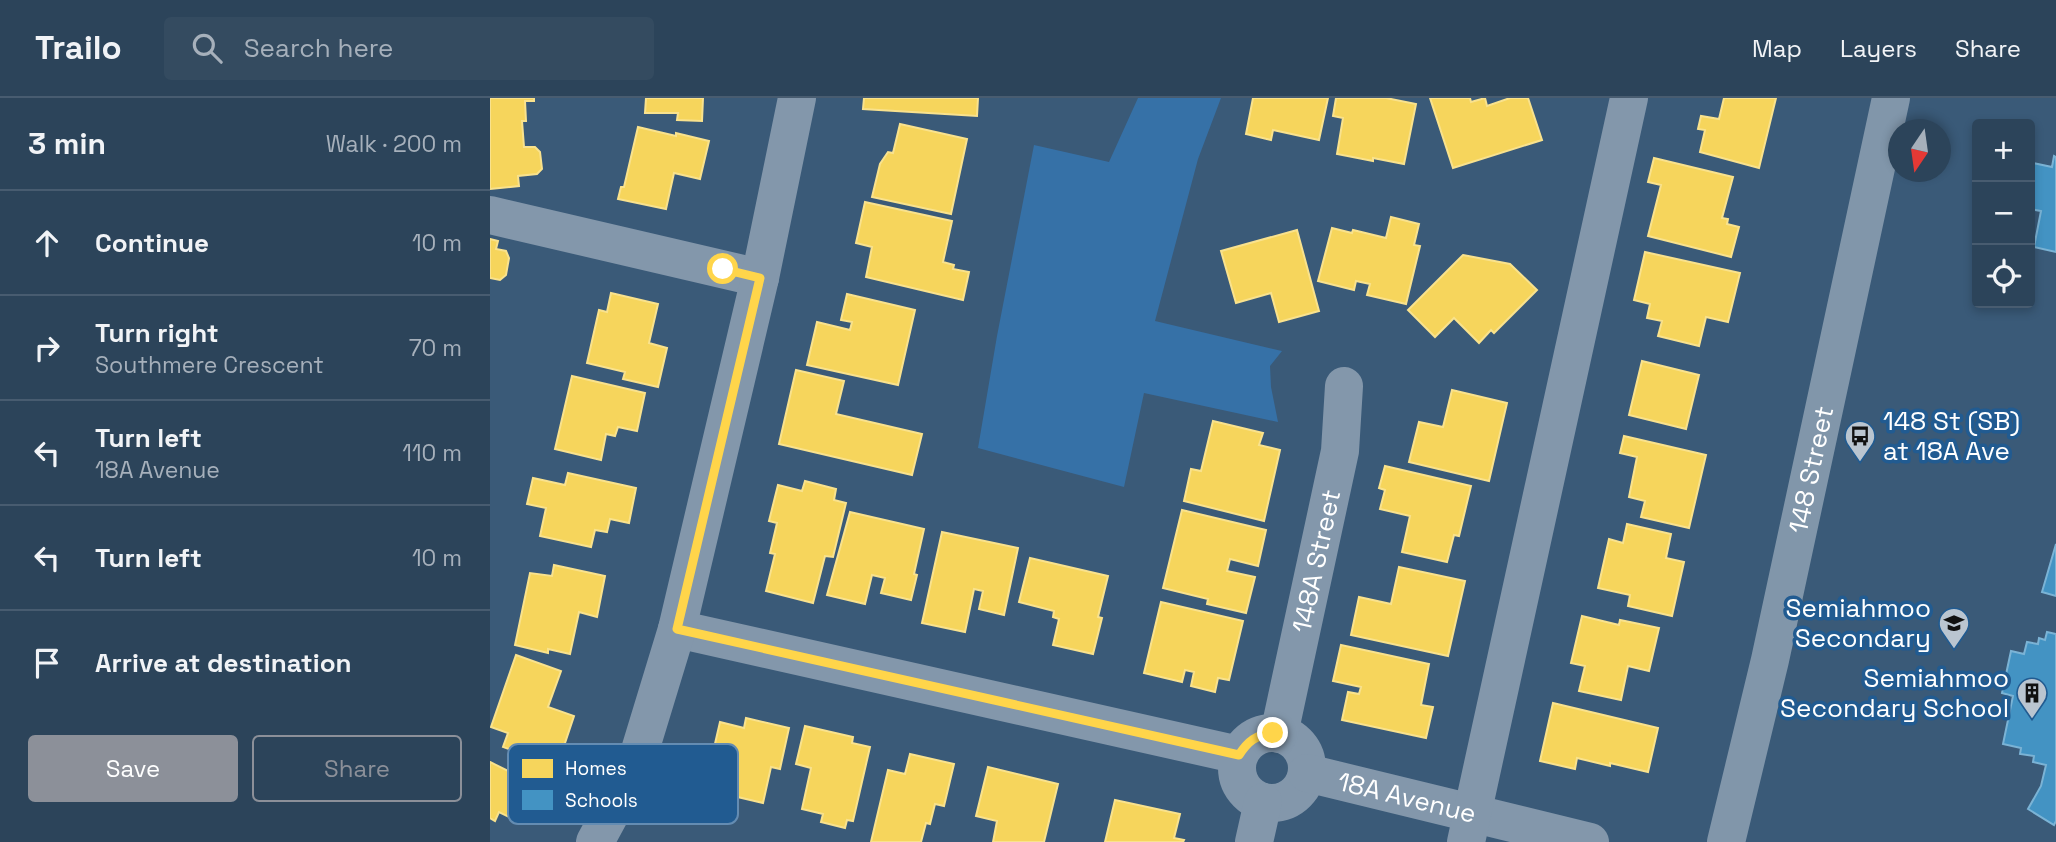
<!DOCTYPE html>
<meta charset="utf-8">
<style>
:root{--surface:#2c445a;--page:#344b60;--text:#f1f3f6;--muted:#a6b0bb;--line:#485c70;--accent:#8c9099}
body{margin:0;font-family:"Space Grotesk",sans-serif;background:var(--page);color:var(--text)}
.controls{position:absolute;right:21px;top:21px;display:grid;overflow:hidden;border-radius:7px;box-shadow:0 4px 10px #0003}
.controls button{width:63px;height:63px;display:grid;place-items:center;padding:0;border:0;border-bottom:2px solid var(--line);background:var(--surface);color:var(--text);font:35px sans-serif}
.compass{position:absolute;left:1398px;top:21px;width:63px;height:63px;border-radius:50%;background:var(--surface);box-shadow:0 4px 10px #0003;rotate:193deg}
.stop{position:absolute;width:21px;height:21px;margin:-16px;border:5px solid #ffd54a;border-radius:50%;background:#fff}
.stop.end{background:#ffd54a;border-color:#fff;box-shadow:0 2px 7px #0008}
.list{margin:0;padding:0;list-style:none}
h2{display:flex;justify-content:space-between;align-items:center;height:91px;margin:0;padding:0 28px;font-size:30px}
h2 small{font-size:23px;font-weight:400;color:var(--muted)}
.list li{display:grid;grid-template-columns:46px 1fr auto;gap:21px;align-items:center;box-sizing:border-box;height:105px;padding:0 28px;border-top:2px solid var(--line)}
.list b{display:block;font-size:26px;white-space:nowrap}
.list p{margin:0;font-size:23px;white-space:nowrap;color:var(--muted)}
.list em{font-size:23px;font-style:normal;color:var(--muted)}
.actions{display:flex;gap:14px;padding:21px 28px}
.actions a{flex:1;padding:16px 0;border:2px solid var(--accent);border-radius:7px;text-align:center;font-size:24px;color:var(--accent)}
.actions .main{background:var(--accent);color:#fff}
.icon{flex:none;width:38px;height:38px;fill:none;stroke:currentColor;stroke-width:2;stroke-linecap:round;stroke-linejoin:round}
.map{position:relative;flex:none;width:1566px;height:744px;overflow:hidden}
header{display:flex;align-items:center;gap:42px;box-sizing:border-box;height:98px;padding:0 35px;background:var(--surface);border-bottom:2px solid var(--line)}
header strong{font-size:33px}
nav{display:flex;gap:38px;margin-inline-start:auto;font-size:24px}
.search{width:490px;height:63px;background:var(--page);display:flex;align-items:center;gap:18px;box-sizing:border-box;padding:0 24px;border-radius:7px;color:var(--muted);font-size:26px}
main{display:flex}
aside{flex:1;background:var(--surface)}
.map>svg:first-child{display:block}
</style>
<header>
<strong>Trailo</strong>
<div class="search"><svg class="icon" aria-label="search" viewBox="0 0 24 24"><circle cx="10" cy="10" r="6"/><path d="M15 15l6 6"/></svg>Search here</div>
<nav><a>Map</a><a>Layers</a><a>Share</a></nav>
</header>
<main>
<aside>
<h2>3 min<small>Walk · 200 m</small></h2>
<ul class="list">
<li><svg class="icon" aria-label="ahead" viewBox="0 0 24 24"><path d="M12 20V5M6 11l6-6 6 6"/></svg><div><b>Continue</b></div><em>10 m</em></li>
<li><svg class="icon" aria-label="right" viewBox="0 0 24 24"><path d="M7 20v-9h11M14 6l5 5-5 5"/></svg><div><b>Turn right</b><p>Southmere Crescent</p></div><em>70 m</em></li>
<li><svg class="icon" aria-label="left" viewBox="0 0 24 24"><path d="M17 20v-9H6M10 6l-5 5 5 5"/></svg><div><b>Turn left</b><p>18A Avenue</p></div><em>110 m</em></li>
<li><svg class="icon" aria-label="left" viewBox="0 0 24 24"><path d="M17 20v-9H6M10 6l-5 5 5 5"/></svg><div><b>Turn left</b></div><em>10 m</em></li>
<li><svg class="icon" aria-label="arrive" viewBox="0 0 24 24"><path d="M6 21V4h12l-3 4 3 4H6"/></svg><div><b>Arrive at destination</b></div></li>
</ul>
<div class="actions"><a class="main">Save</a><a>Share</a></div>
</aside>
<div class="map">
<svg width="1566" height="744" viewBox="0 0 1566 744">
<rect width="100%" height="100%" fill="#3a5a78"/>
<polygon fill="#3671a7" points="648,0 731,0 708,61 665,223 792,253 780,268 781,289 788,324 654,295 634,389 488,350 507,238 544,47 619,64"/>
<g fill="#f6d55c" stroke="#f9e28d" stroke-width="2">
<polygon points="0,0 44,0 44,3 35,3 36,23 32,23 34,49 45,49 50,54 52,71 47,76 28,78 29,88 0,91"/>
<polygon points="156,0 213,0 212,23 187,22 188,15 155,15"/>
<polygon points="374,0 488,0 487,18 373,11"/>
<polygon points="763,0 838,0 829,42 783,32 781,42 756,36"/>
<polygon points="846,0 896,0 926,6 914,66 883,60 883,63 847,56 853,20 843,18"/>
<polygon points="940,0 980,0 981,4 995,0 997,8 1020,0 1038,0 1052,42 963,70"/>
<polygon points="1234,0 1286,0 1269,70 1210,54 1215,32 1208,31 1211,18 1229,21"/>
<polygon points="410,26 477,41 461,116 382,99 390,66 398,54 403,55"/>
<polygon points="148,29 186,38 186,35 219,43 210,81 184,75 176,111 128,101 131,89 134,89"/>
<polygon points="1164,60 1243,79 1232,120 1238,121 1237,126 1249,129 1241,159 1158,138 1171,87 1158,84"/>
<polygon points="375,104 462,123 453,164 464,167 463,171 479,174 473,202 376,179 382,149 366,145"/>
<polygon points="901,119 929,126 924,147 930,148 916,206 877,197 880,186 866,183 864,192 828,183 842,130 862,135 863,132 896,140"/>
<polygon points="807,132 829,213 789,224 781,195 746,205 731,153"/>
<polygon points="0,141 8,143 6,151 16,153 19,160 16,177 10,182 0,180"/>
<polygon points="1155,154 1250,175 1238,224 1216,219 1209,248 1168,238 1172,223 1157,220 1160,206 1144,202"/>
<polygon points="973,157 1020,166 1047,192 1004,235 1001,232 989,245 964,220 945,239 918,212"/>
<polygon points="121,195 168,206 159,245 177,250 168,289 133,281 135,274 97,265 109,212 117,214"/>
<polygon points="357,196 425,212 408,287 317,267 327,224 360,232 362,224 351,222"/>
<polygon points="1152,263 1209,277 1196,331 1139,317"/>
<polygon points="306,272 354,283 346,316 432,336 422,377 289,346"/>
<polygon points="82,278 155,295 147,333 128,329 125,338 116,336 111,362 65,351"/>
<polygon points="962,292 1017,305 999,383 919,364 929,324 953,329"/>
<polygon points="723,323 773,335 769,347 790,352 774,423 694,403 701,371 711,373"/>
<polygon points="1134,338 1216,357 1199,430 1151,419 1155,403 1139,399 1147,359 1130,355"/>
<polygon points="895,368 981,388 969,438 964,437 957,464 912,454 920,418 890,411 895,392 889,390"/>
<polygon points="78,375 146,390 139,425 120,421 117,434 105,432 101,449 50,438 56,410 37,406 43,380 75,387"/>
<polygon points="315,383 346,391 344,402 356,405 343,459 335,458 323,505 276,493 285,456 280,455 287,425 279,423 288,387 312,393"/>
<polygon points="692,412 776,432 768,468 740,461 737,473 765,479 756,515 717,506 718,501 673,490"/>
<polygon points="360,414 434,431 424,476 427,477 421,502 391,495 395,480 382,477 375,506 337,497"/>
<polygon points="1137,426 1181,436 1176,460 1194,464 1182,518 1138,508 1140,497 1108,490 1119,441 1133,445"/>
<polygon points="452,434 528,450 514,517 489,511 493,493 484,491 475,534 432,525"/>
<polygon points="540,460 618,478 608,519 612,520 603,556 563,547 569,521 563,519 564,513 529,504"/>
<polygon points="64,467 115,478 107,519 89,514 80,556 58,551 58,555 25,547 40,475 62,478"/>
<polygon points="909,469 975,483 958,558 861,537 869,499 901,506"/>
<polygon points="671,504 753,523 739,582 728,580 725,594 701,588 704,574 695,572 692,584 654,575"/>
<polygon points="1092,518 1129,527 1130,522 1169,530 1159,573 1138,568 1131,602 1089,593 1095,568 1081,565"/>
<polygon points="851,547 939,566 931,607 943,609 936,640 852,622 858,594 869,596 871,589 843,583"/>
<polygon points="26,557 71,573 58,609 84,618 72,654 49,646 44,660 13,649 18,635 1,629"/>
<polygon points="1063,605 1168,630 1158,674 1120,665 1120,668 1087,660 1085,671 1050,663"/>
<polygon points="256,620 299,630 290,671 281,669 273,705 235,696 236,694 215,689 230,624 254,630"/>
<polygon points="315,628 363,639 362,645 380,649 363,723 357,722 355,730 331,724 333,716 312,711 321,670 306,666"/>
<polygon points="420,656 464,666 454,708 445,706 440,726 436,725 431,744 381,744 398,672 415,676"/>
<polygon points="0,664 45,686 27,723 9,714 5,723 0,720"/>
<polygon points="498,669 568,686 554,744 503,744 507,723 486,718"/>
<polygon points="625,702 690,716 684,740 694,742 693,744 615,744"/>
</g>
<g fill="#4393c3" stroke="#7bb3d5" stroke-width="2">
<polygon points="1564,58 1566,59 1566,154 1544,149 1551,113 1540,111 1540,79 1543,65 1562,69"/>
<polygon points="1566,446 1566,498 1552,494"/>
<polygon points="1557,534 1566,536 1566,723 1564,727 1538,711 1551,688 1556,667 1543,664 1544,658 1530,656 1531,650 1513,646 1523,598 1512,595 1521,553 1534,556 1537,544 1548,546 1549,540 1555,542"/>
</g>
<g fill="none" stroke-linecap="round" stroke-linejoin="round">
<g stroke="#8397ab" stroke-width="38">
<polyline points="0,117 270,180"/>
<polyline points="187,531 749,657"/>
<circle cx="782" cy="670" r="35"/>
<path id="s1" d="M789 636 850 353 854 288"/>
<path id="s2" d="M817 675 1100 744"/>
<polyline points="105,744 144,672 187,531 270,180 307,0"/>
<polyline points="764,744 773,704"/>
<polyline points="976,744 1139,0"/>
</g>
<path stroke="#8196aa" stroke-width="38" id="s3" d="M1236 744 1280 562 1401 0"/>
</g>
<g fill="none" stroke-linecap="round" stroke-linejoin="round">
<path stroke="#ffd54a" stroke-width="9" d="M233 171 270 180 187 531 749 657C758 643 766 637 783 635"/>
</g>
<defs>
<g id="bus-pin" transform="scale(1.575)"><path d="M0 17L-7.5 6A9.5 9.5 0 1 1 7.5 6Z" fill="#bac5d0" stroke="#215b91"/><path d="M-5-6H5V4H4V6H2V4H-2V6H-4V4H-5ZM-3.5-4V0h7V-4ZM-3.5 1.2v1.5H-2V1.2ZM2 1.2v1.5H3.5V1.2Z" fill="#111"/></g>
<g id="school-pin" transform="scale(1.575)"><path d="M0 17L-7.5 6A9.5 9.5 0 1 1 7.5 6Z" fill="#bac5d0" stroke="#215b91"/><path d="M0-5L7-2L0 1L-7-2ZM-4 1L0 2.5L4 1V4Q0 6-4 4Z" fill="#111"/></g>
<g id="building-pin" transform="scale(1.575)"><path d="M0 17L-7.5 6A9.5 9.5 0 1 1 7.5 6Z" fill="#bac5d0" stroke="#215b91"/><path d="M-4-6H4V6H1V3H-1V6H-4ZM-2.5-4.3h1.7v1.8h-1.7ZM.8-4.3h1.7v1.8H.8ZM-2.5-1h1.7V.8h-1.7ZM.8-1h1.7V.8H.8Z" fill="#111"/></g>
</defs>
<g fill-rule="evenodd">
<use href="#bus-pin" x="1370" y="338"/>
<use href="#school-pin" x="1464" y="525"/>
<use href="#building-pin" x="1542" y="595"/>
</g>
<g text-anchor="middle" stroke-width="7" stroke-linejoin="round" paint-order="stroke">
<g font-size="26" fill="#fff" stroke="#215b91" text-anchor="end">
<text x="1393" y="332" text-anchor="start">148 St (SB)<tspan x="1393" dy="30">at 18A Ave</tspan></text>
<text x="1441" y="519">Semiahmoo<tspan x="1441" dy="30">Secondary</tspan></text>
<text x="1519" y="589">Semiahmoo<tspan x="1519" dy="30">Secondary School</tspan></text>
</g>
<g font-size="26" fill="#fff" stroke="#215b91">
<text dy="9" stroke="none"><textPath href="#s3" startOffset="382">148 Street</textPath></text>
<text dy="9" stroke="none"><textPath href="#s1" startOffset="177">148A Street</textPath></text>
<text dy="9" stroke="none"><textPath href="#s2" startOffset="103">18A Avenue</textPath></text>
</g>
</g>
<rect x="18" y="646" width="230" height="80" rx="10" fill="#215b91" stroke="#648cb2" stroke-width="2"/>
<rect x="32" y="661" width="31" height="19" fill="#f6d55c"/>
<rect x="32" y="692" width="31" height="20" fill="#4393c3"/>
<g font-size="19" fill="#fff">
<text x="75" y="677">Homes</text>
<text x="75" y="709">Schools</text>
</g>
</svg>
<div class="controls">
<button>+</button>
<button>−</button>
<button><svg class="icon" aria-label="locate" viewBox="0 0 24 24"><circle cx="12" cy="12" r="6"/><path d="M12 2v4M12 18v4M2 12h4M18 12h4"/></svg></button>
</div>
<svg class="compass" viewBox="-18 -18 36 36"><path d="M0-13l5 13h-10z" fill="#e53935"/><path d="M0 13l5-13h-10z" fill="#a6b0bb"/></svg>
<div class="stop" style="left:233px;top:171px"></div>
<div class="stop end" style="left:783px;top:635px"></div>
</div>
</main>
